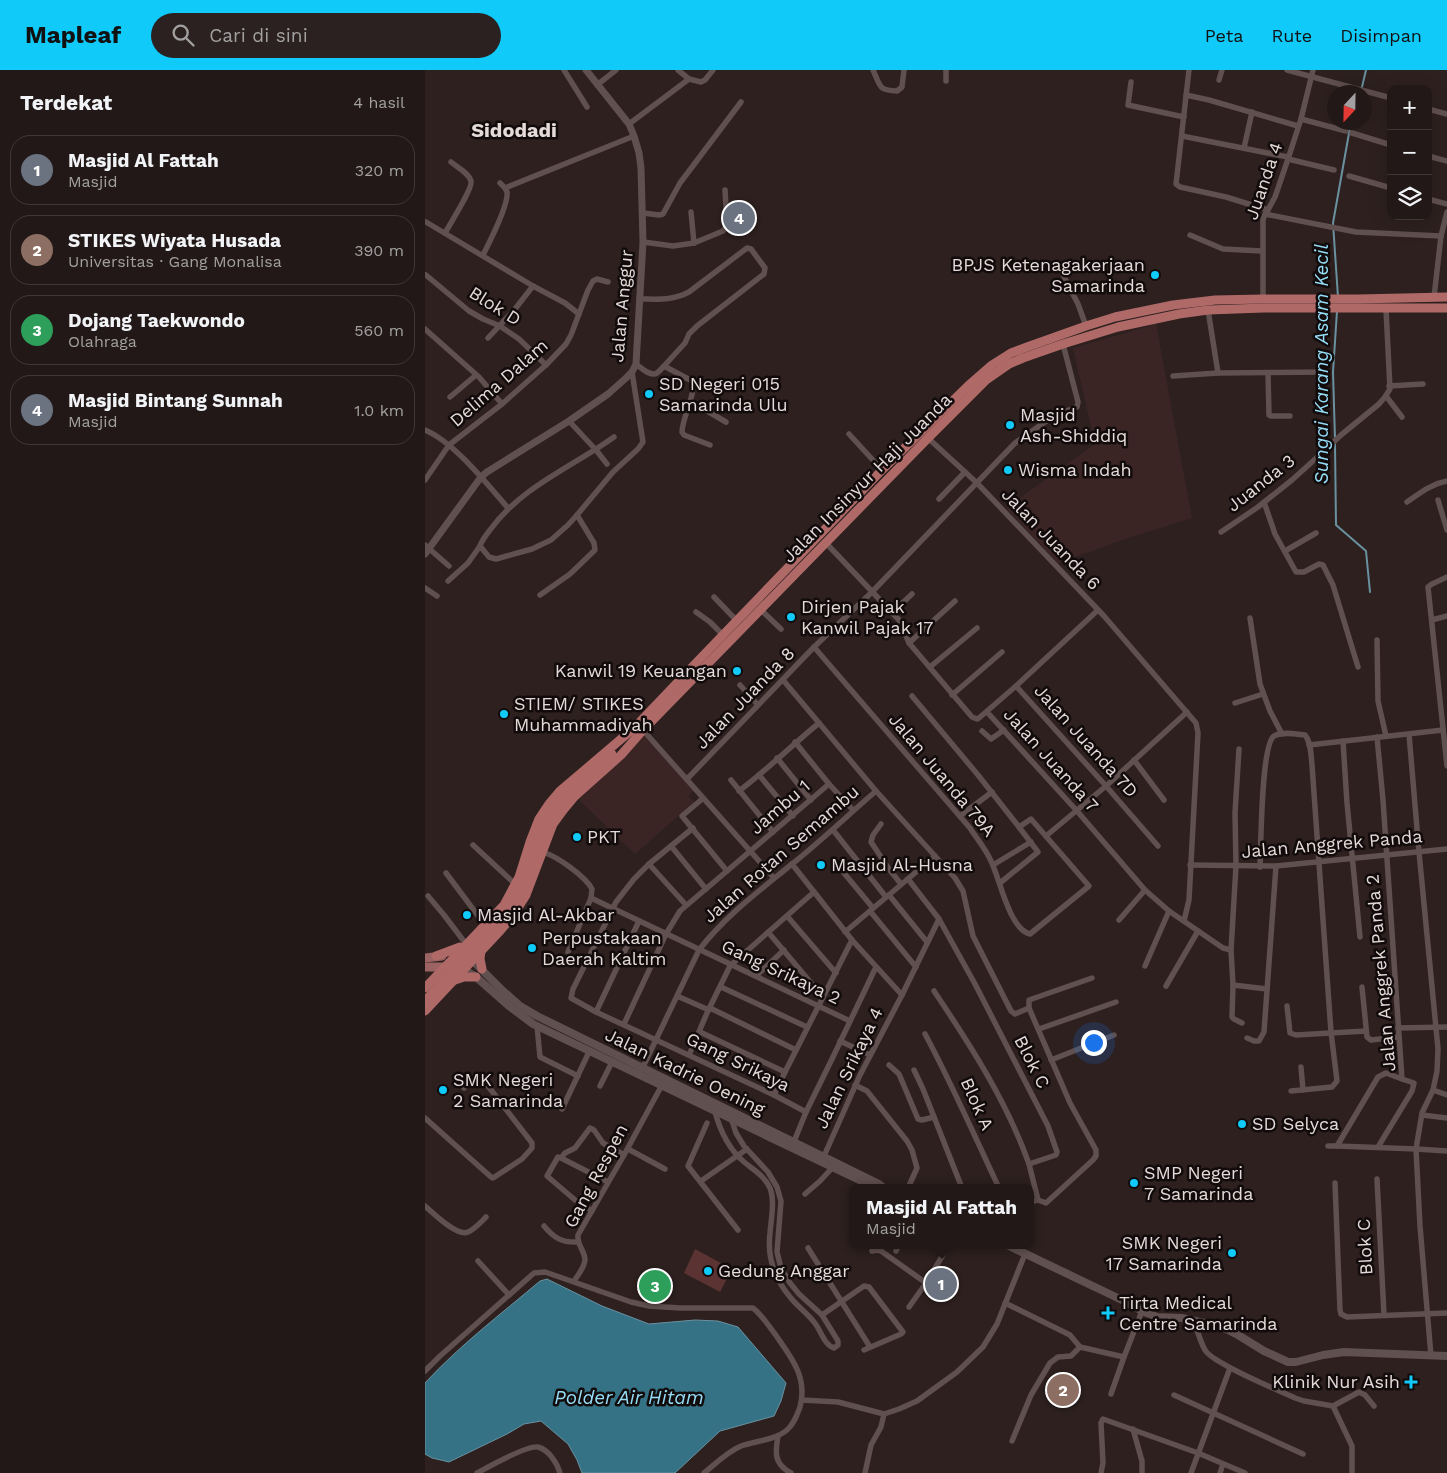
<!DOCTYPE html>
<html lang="id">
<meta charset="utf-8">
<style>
:root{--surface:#221817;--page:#2a2120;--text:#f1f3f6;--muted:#a2a0a1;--line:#3f3736;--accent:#10cafa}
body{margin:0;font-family:"Work Sans",sans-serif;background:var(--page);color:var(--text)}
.controls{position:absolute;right:15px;top:15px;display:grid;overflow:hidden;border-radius:10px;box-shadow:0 5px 20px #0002}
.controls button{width:45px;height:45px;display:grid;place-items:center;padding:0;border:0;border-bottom:1px solid var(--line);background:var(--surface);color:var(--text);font:25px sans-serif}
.compass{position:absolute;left:902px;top:15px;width:45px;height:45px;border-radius:50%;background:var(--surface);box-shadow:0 5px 20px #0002;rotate:202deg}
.you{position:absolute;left:668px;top:972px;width:18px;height:18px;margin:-12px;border:4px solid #fff;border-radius:50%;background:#1a73e8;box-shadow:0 0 0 8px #1a73e833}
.badge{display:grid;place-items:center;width:32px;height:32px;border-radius:50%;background:var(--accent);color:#fff;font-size:16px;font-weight:700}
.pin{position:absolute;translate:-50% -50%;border:2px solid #fff;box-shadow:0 1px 5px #0006}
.popup{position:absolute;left:424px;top:1114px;width:185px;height:65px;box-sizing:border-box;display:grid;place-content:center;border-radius:10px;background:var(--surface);filter:drop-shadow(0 1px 4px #0005);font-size:16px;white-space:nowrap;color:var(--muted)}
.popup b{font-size:19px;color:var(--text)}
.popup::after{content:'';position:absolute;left:50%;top:100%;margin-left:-10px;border:10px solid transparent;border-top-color:var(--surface)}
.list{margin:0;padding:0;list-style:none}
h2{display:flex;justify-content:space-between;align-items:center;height:65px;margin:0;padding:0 20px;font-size:21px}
h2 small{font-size:16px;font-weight:400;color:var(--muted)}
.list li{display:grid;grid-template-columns:32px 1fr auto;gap:15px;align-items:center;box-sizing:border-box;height:70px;margin:0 10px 10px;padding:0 10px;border:1px solid var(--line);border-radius:20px}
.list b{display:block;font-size:19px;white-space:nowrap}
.list p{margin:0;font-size:16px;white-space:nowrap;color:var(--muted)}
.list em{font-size:16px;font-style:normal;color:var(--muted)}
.icon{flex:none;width:28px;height:28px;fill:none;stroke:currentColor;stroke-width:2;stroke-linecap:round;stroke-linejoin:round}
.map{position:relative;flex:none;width:1022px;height:1403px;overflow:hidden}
header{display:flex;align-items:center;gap:30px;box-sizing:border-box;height:70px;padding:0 25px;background:var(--accent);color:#111}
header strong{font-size:24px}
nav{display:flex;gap:28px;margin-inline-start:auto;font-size:18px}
.search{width:350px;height:45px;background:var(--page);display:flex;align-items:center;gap:12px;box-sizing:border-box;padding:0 18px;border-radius:28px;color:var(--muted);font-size:19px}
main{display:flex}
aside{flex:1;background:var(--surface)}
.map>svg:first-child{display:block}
</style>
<header>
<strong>Mapleaf</strong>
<div class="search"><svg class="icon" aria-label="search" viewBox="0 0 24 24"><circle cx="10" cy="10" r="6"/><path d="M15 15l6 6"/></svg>Cari di sini</div>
<nav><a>Peta</a><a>Rute</a><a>Disimpan</a></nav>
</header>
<main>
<aside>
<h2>Terdekat<small>4 hasil</small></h2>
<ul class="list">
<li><span class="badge" style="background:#6b7280">1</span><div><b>Masjid Al Fattah</b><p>Masjid</p></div><em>320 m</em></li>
<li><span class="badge" style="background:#8d6e63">2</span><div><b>STIKES Wiyata Husada</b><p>Universitas · Gang Monalisa</p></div><em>390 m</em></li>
<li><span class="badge" style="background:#2e9e5b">3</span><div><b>Dojang Taekwondo</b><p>Olahraga</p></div><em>560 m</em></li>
<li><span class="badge" style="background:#6b7280">4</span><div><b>Masjid Bintang Sunnah</b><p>Masjid</p></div><em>1.0 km</em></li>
</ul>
</aside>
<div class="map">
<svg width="1022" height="1403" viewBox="0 0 1022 1403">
<rect width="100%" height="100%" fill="#2d201f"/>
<g fill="#3a2524">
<polygon points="731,254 767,448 700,469 633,493 581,438 670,374 648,278"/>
<polygon points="220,665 270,720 263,726 269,732 210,784 152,728"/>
</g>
<polygon fill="#5a3332" points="270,1179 307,1199 295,1222 259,1203"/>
<path fill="#367286" stroke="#6a919f" d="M122 1209 177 1236 224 1254 270 1250 293 1251 313 1257 361 1313 356 1331 349 1346 295 1361 250 1403H157L152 1390 143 1374 116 1351 99 1354 82 1364 24 1392 7 1388 0 1384V1313C35 1275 76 1244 115 1211Z"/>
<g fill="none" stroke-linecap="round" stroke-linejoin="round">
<g stroke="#6a919f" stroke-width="2">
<polyline points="933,22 937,17 941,0"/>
<polyline points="913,227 908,153 926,52"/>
<polyline points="910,369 908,302 912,241"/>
<polyline points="910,374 911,455 941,481 945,522"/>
</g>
<g stroke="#60504f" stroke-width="5.5">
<polyline points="139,0 162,37"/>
<polyline points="253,0 264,9 276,12 280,10 288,0"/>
<path d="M448 0C456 17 453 20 472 21L477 17 479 0"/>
<polyline points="764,0 751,114 755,117 801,127 843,140"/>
<polyline points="862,0 966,28"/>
<polyline points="794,10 797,0"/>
<polyline points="521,11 521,0"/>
<polyline points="706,12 703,35 759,47"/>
<polyline points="172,15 191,0"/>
<polyline points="761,25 784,30 873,56"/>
<polyline points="1003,39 1022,44"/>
<polyline points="876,49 921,61"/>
<polyline points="204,54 264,9"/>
<polyline points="927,63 966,75"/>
<polyline points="757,66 863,87"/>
<polyline points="819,78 827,42"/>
<polyline points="1003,86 1022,91"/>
<polyline points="863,89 909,100"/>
<polyline points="924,106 966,118"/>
<polyline points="80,118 209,66"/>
<polyline points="1003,129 1022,134"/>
<polyline points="266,142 269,173"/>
<polyline points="218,143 234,145 238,144 255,113 316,32"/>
<polyline points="840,144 931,162 1016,166"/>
<polyline points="1,152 108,216 140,233 154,244"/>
<path d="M20 163C25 154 48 118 46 111 44 103 32 97 26 92"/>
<polyline points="765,165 798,179 837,181"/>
<polyline points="218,172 248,176 269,173 298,161 302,155 300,120"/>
<path d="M58 185C64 173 84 135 82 122 81 118 78 116 75 113"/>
<polyline points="634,197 653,234 661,256"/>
<polyline points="1,205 44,241 58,249 75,256 94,269 121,295"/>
<polyline points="1009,227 1016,166 1022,142"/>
<path d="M214 229C232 229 247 231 264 222L322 178 326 179 340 198 339 204 272 256 264 264 260 273 239 296"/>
<polyline points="838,229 838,149 850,127 863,89 876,49 888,0"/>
<polyline points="783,240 793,303"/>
<polyline points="0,259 54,307 77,334"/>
<polyline points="63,268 90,239 108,216"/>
<path d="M211 294C216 298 225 307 232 303 235 301 237 298 239 296L267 311C272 322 257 348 257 362L259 365 285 375"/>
<polyline points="843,303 844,345 846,346 865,346"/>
<polyline points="748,306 793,303 901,302"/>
<polyline points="964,316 998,314"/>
<polyline points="961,326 977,347"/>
<polyline points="25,327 51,305"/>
<polyline points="265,331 301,352"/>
<polyline points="144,351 171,380 182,394"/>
<path d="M0 360C29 372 62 414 83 438"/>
<polyline points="424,364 457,400"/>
<polyline points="503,368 552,413 679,546 771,653 773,663 764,830 759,851"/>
<polyline points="0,410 24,375 77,334 121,295 141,274 146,265 163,220 168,211 172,209 183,212"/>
<polyline points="514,429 540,402"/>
<polyline points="1013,430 1022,460"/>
<polyline points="839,432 850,464 871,502 879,502 894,494 898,495 908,515 933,597"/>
<path d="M982 432C995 423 1006 414 1022 411"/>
<polyline points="152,445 188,402 213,379 218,372 207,302"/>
<polyline points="796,462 833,437 867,410 898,382 916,365 954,334 960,327 965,319 961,239"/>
<polyline points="401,473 474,550 484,573 547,647 552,649 554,648 591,616 681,716 733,776"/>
<polyline points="0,475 24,496"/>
<polyline points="860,481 891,463"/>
<polyline points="1022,507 1007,514 1003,517 1022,696"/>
<polyline points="23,511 43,493 55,476"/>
<polyline points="0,518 12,526"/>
<path d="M115 525 145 504 170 480 169 473 152 445 143 455 126 470 107 479 71 489 64 487 55 476C57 470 61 465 65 460 96 417 147 397 189 367"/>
<polyline points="289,527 312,551"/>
<polyline points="336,540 356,559"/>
<polyline points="271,542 285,552 298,565"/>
<polyline points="467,543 487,524"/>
<polyline points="825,548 835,614 845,641 857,664"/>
<polyline points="1007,550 1022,546"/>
<polyline points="952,570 953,631 961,666"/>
<polyline points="484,573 530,531"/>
<path d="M389 577 545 758C552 769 561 779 566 791 575 809 584 859 605 864L664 816 606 749 594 757 613 782 575 813"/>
<polyline points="505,597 552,558"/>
<polyline points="358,610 451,721 530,808 538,821 548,866 586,941 590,944 604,938"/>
<polyline points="315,615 333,635"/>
<polyline points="591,616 673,540"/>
<polyline points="527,625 577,582"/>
<polyline points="487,626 553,705 594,757"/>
<polyline points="810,633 838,624"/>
<polyline points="562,642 652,741 720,820 744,841 798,878 806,880"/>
<polyline points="218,660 349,808"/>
<polyline points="557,661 566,669 579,660"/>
<polyline points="952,667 958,730 977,1009 989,1013 987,1021 953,1077"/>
<polyline points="918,671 922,733 935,867"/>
<polyline points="370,672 404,714 428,740"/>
<polyline points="884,675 1018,660"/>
<polyline points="814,679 810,743 811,796 806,880 808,915 807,947 809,949 817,953"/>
<polyline points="352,688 386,730"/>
<polyline points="709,690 739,730"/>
<polyline points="334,705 368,746"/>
<polyline points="262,709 389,577 447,522 590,373 630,345 652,337 653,332 638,274"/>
<polyline points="306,710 348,762"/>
<path d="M314 721C342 700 367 675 394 653"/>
<polyline points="276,730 257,746 302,801"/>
<polyline points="535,746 567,722"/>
<polyline points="456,754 448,765 446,772 464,799 476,814"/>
<polyline points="268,758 224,794 209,809 191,832 148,919 146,928 171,942 349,1025 381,1042"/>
<polyline points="408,760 461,827"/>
<polyline points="621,766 681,716 762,642"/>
<polyline points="48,775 90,814"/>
<polyline points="246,776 281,819"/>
<path d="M118 782C133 787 160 806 167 819L166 828 425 951"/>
<polyline points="224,794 261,835"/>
<polyline points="367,794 427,870 477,925"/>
<polyline points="568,795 606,772"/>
<polyline points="765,795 851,796 1022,779"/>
<path d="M835 797C836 777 836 675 849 666 857 661 871 664 880 665 886 672 886 685 887 695L906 962 912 1011 907 1017 866 1021"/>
<polyline points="21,803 60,855"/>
<polyline points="419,803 448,838"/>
<polyline points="483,809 514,849 550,914 623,1056 632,1082 631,1085 604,1094 613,1130 621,1133 668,1090 671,1086 671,1080 645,1033 604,938 604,930 667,908"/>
<polyline points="464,825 502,872"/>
<polyline points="3,826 19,845 41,874"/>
<polyline points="445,841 491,897"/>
<polyline points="362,846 411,903"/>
<polyline points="694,850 720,820"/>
<polyline points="343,862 398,927"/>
<polyline points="420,862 510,786"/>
<polyline points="143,882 166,828"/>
<polyline points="307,894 389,822"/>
<polyline points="720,896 744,841"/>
<polyline points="331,906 359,880"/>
<polyline points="808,915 842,919"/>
<polyline points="741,916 773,861"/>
<polyline points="296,917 382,957"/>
<polyline points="937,917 942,967 946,970 974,967"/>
<path d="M509 921C546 976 582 1032 604 1094"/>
<polyline points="252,926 284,940"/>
<polyline points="862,936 865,963 871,965 941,961"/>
<polyline points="285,938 371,980"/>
<polyline points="171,942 214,851"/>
<polyline points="199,954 241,864 255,841 404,714"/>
<polyline points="112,956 115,987 153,1006"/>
<polyline points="973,958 1022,957"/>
<polyline points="614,959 691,932"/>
<polyline points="275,962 360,1002"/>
<path d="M500 964C527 1014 550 1067 574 1118"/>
<polyline points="822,968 829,971 834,971 839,962 851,796"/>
<polyline points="415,971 445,985"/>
<polyline points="264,985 282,943 306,894"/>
<polyline points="626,990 689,965"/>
<polyline points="464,995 474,1004 493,1049 497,1050 509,1047"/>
<polyline points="876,997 878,1020"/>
<polyline points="489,1000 498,1019 537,1118"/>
<path d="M216 1001 274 880C300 846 334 821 367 794 396 771 423 745 451 721"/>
<polyline points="977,1009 961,1003 953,1007 912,1076 991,1079 997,1043 1008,1020 1012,1001 1013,979 1011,958 994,782 984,664"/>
<polyline points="430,1015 442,1021 482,1071 487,1080 492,1098 483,1118"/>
<polyline points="175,1016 187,992"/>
<polyline points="1008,1020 1022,1025"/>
<polyline points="349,1025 360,1002 427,870"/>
<polyline points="137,1039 164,982"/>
<path d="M290 1042C295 1060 303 1078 318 1091 328 1100 339 1105 345 1118 350 1131 346 1150 345 1163 342 1187 350 1209 365 1227 372 1236 382 1243 389 1252 396 1260 399 1275 409 1278L413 1275V1271L397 1245 374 1224 365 1213 356 1198 352 1182 356 1131 352 1117 343 1102 319 1076 311 1063 306 1048"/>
<polyline points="997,1045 1022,1048"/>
<polyline points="0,1048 66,1107 68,1108 97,1089 107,1078 107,1073 56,1007 53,1005 39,1018"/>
<polyline points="282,1053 263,1096 313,1160"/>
<polyline points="368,1074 381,1042 407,989 451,897"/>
<polyline points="903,1076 912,1076"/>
<polyline points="203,1079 240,1099"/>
<polyline points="399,1086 435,1005 477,925 514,849"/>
<polyline points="136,1088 183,1112"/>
<polyline points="952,1109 959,1245"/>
<polyline points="276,1111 322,1079"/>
<polyline points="910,1113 915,1240 916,1244 922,1247 1022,1243"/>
<polyline points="380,1124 395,1111 408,1097"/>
<polyline points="605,1132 613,1130"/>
<path d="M0 1136C8 1143 32 1167 43 1162 50 1159 56 1152 61 1147"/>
<polyline points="167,1141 150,1130 122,1106 133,1087 136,1088 140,1083 150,1078 165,1058 169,1060 178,1073 199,1085"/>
<path d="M119 1156C129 1168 137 1173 153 1172"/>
<polyline points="383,1178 445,1277"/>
<polyline points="447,1181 452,1180 456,1181 501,1213"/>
<polyline points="471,1181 474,1175"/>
<polyline points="53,1191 84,1225"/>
<path d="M149 1211C153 1205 160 1197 160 1189 159 1180 152 1175 153 1165L199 1085 237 1015"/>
<polyline points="580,1233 645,1265 655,1277 699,1287"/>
<polyline points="484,1237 501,1213 524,1175"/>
<polyline points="397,1245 439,1216 444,1217 478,1262 476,1264 439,1280"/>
<path d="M769 1250C772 1260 775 1271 780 1280 787 1293 853 1320 870 1328L879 1331 908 1336 927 1376V1403"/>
<polyline points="1006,1286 995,1156 991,1079 1022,1081"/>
<path d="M0 1301 15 1286 109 1203 120 1202 206 1232 224 1236 255 1238H328C337 1245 343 1255 350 1264 366 1287 383 1307 375 1337 372 1345 369 1354 362 1360 350 1370 331 1371 316 1376 302 1382 290 1394 279 1403"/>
<polyline points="686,1324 699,1287 717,1241"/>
<polyline points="749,1325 878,1384"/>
<polyline points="377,1330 413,1332 459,1344 474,1339 492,1331 532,1302 558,1277 572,1254 600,1184"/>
<polyline points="908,1336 934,1322 940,1325 949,1336"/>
<polyline points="708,1359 717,1391 717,1403"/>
<path d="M353 1366C350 1383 349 1394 366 1403"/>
<polyline points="587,1371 606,1325 625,1293 633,1287 646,1286 655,1277"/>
<path d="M52 1403C63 1397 102 1375 113 1377 124 1380 132 1393 135 1403"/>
<polyline points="440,1403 446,1375 456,1357 459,1344"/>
<polyline points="676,1403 678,1393 676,1353 678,1349 773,1383 820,1403"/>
<polyline points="766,1403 805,1298"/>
<polyline points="795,1403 798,1394"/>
</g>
<polyline stroke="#60504f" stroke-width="7" points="0,484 56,407 62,402 144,351 183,324 201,308 207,302 211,294 218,172 216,98 214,83 209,66 204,54 161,0"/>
<g stroke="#60504f" stroke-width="8">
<polyline points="47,890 78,921 95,936 112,946 454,1114 459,1118"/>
<polyline points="38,899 51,907 84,936 108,954 449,1117"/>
<polyline points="582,1175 697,1230 717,1241 732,1247 757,1248 797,1257 813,1265 839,1281 863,1292 871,1292 898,1285 919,1282 1022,1286"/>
</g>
<g stroke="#9b6462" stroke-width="9">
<polyline points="0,888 17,886"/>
<polyline points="0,897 25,897"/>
</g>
<g stroke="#af6a68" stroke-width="9">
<polyline points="56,881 55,889 57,899"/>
<polyline points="11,886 35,877"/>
<polyline points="30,910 39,907 51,907"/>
<polyline points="0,918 79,835 94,807 105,772 114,749 124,734 135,721 209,658 271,593 457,400 543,316 567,295 586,283 602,277 661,256 690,247 748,235 790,230 838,229 933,229 1022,227"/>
<polyline points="0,931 85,839 97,817 120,753 131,736 145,722 187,684"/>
<polyline points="0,941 75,861 89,844 101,825 128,754 139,739 149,727 196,685 218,660 503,368 561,310 584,294 598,288 638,274 693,257 754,244 783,240 839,238 1022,238"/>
</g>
</g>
<g fill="#10cafa" stroke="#110b0b" stroke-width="2">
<circle cx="730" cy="205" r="5"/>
<circle cx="224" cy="324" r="5"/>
<circle cx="585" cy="355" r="5"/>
<circle cx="583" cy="400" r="5"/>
<circle cx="366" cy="547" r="5"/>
<circle cx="312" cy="601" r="5"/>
<circle cx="79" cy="644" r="5"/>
<circle cx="152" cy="767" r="5"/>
<circle cx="396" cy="795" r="5"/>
<circle cx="42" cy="845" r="5"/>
<circle cx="107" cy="878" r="5"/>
<circle cx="18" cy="1020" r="5"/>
<circle cx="817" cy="1054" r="5"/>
<circle cx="709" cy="1113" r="5"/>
<circle cx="807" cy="1183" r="5"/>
<circle cx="283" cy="1201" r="5"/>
<path d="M680.5 1235.5h5v5h5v5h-5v5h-5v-5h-5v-5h5z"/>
<path d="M983.5 1304.5h5v5h5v5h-5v5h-5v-5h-5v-5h5z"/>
</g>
<g text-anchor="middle" stroke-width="5" stroke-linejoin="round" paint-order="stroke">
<g font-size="18" fill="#e4dada" stroke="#110b0b">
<text transform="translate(839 111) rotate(-71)" y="6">Juanda 4</text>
<text transform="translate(70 236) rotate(32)" y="6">Blok D</text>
<text transform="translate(197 236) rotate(-85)" y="6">Jalan Anggur</text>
<text transform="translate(74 313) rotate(-41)" y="6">Delima Dalam</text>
<text transform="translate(442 408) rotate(-45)" y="6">Jalan Insinyur Haji Juanda</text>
<text transform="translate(836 413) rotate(-38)" y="6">Juanda 3</text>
<text transform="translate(626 469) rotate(46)" y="6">Jalan Juanda 6</text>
<text transform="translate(320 628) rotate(-46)" y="6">Jalan Juanda 8</text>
<text transform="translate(661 671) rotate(48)" y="6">Jalan Juanda 7D</text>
<text transform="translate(626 690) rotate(48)" y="6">Jalan Juanda 7</text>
<text transform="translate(517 705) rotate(50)" y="6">Jalan Juanda 79A</text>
<text transform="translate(355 737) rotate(-41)" y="6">Jambu 1</text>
<text transform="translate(907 774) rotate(-5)" y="6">Jalan Anggrek Panda</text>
<text transform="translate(356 784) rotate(-41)" y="6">Jalan Rotan Semambu</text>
<text transform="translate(356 902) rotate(25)" y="6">Gang Srikaya 2</text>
<text transform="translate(956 903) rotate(-95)" y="6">Jalan Anggrek Panda 2</text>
<text transform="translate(313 992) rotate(26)" y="6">Gang Srikaya</text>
<text transform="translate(607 992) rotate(63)" y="6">Blok C</text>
<text transform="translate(424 998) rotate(-64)" y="6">Jalan Srikaya 4</text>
<text transform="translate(260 1002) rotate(26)" y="6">Jalan Kadrie Oening</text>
<text transform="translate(552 1034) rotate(66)" y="6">Blok A</text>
<text transform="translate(171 1106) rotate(-62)" y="6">Gang Respen</text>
<text transform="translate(940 1177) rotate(-93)" y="6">Blok C</text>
</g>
<g font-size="18" fill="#e4dada" stroke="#110b0b" text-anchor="start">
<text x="720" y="201" text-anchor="end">BPJS Ketenagakerjaan<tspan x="720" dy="21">Samarinda</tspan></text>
<text x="234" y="320">SD Negeri 015<tspan x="234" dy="21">Samarinda Ulu</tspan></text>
<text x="595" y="351">Masjid<tspan x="595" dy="21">Ash-Shiddiq</tspan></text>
<text x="593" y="406">Wisma Indah</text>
<text x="376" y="543">Dirjen Pajak<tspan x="376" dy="21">Kanwil Pajak 17</tspan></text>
<text x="302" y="607" text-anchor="end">Kanwil 19 Keuangan</text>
<text x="89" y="640">STIEM/ STIKES<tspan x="89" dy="21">Muhammadiyah</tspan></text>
<text x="162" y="773">PKT</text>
<text x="406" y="801">Masjid Al-Husna</text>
<text x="52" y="851">Masjid Al-Akbar</text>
<text x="117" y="874">Perpustakaan<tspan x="117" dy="21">Daerah Kaltim</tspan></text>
<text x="28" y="1016">SMK Negeri<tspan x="28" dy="21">2 Samarinda</tspan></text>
<text x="827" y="1060">SD Selyca</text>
<text x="719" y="1109">SMP Negeri<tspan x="719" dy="21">7 Samarinda</tspan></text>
<text x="797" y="1179" text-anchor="end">SMK Negeri<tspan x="797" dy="21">17 Samarinda</tspan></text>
<text x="293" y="1207">Gedung Anggar</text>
<text x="694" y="1239">Tirta Medical<tspan x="694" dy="21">Centre Samarinda</tspan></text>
<text x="975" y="1318" text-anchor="end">Klinik Nur Asih</text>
</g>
<g font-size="19" font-style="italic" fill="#96ddf8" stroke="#110b0b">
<text transform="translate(896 294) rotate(-90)" y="7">Sungai Karang Asam Kecil</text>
<text x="204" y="1334">Polder Air Hitam</text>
</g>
<g font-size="20" font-weight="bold" fill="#e4dada" stroke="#110b0b">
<text x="89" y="67">Sidodadi</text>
</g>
</g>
</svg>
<div class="controls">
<button>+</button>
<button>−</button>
<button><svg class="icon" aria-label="layers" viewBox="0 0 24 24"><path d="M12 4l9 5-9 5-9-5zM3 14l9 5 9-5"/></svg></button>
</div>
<svg class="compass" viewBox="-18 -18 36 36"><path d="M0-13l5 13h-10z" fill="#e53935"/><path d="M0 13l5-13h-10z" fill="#a2a0a1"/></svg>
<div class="you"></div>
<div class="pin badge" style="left:516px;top:1214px;background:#6b7280">1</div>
<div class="popup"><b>Masjid Al Fattah</b>Masjid</div>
<div class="pin badge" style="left:638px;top:1320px;background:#8d6e63">2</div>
<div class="pin badge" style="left:230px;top:1216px;background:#2e9e5b">3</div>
<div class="pin badge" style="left:314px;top:148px;background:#6b7280">4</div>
</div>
</main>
